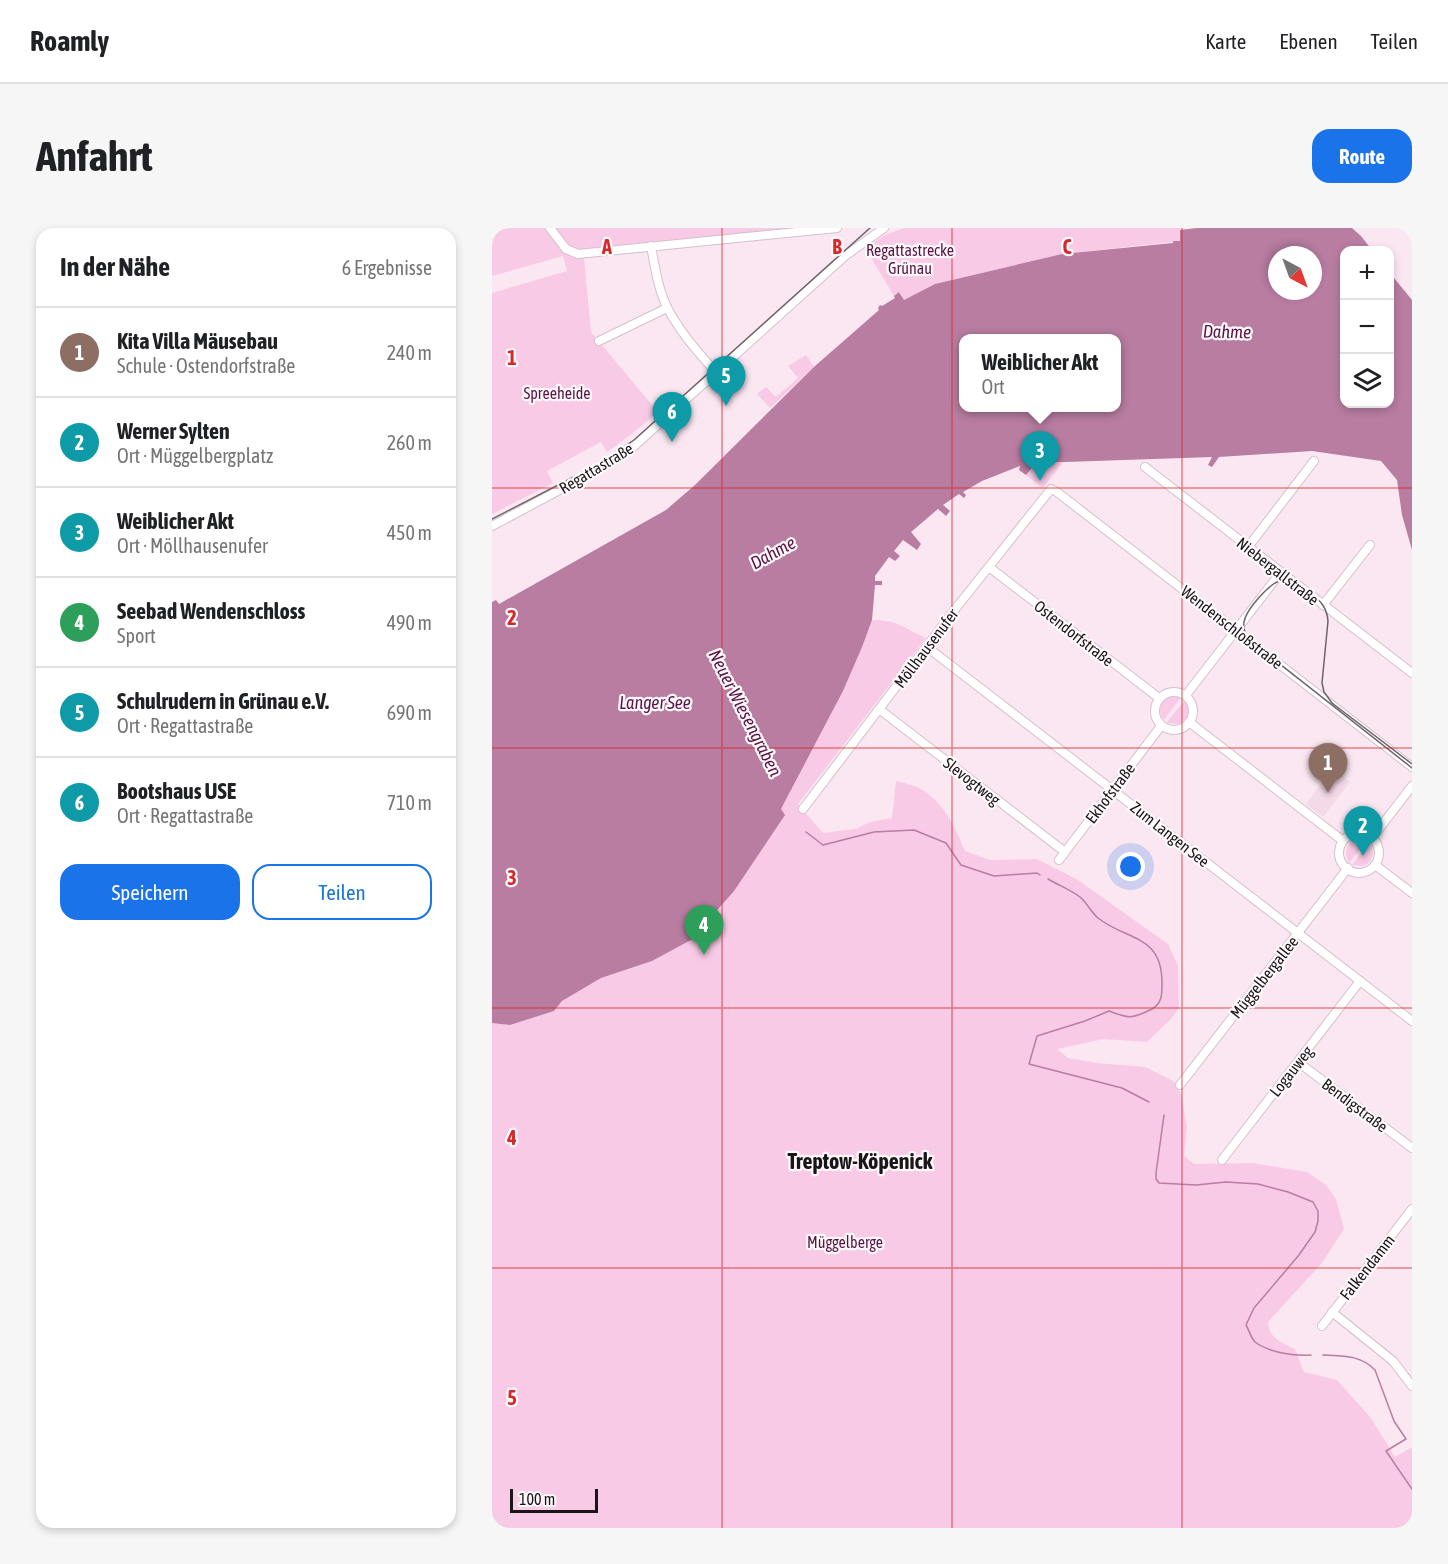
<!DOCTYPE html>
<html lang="de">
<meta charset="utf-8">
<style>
:root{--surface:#fff;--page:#f6f6f6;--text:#202124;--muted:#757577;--line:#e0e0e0;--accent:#1a73e8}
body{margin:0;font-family:"Asap Condensed",sans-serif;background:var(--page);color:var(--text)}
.controls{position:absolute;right:18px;top:18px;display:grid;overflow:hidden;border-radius:12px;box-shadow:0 3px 9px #0003}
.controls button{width:54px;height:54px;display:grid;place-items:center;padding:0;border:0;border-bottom:2px solid var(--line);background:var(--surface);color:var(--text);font:30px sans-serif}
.compass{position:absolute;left:776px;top:18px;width:54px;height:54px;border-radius:50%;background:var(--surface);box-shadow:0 3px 9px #0003;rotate:139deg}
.scale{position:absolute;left:18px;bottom:15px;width:88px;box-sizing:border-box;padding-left:6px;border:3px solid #1b1418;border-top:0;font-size:16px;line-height:21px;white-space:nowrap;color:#1b1418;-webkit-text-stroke:4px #fefafc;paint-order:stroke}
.you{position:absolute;left:639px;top:639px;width:21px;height:21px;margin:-15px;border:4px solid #fff;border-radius:50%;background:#1a73e8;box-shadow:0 0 0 9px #1a73e833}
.badge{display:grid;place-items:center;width:39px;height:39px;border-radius:50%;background:var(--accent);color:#fff;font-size:20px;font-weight:700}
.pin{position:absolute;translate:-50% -50px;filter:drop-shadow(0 2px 3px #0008)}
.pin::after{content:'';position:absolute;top:32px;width:21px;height:18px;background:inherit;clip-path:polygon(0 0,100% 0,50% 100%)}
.popup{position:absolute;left:467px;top:106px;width:162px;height:78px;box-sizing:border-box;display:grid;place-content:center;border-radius:12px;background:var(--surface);filter:drop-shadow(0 2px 4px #0005);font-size:20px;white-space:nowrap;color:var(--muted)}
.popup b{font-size:22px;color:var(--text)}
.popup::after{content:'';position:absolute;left:50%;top:100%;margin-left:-12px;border:12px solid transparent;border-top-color:var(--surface)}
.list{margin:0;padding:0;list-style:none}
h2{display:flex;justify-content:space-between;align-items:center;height:78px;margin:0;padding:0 24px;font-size:26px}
h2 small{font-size:20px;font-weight:400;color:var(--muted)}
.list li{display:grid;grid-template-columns:39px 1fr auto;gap:18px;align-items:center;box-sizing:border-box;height:90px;padding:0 24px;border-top:2px solid var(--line)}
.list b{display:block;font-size:22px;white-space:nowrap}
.list p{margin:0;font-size:20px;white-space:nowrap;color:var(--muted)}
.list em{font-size:20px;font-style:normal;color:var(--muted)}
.actions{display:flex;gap:12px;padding:18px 24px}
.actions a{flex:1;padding:14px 0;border:2px solid var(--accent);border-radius:18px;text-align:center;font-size:21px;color:var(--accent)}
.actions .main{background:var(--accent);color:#fff}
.icon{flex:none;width:33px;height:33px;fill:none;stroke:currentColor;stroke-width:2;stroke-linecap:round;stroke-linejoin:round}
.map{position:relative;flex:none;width:920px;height:1300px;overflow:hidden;border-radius:18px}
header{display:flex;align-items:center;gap:36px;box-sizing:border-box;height:84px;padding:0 30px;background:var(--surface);border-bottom:2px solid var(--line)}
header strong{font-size:28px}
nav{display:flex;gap:33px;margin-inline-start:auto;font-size:21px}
.intro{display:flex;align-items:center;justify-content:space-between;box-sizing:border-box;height:144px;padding:0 36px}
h1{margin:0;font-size:42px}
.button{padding:15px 27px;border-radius:18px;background:var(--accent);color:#fff;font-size:21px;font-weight:700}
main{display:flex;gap:36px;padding:0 36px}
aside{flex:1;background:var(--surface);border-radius:18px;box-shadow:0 3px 9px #0003}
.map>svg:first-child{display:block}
</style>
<header>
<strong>Roamly</strong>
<nav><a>Karte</a><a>Ebenen</a><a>Teilen</a></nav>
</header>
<div class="intro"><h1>Anfahrt</h1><a class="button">Route</a></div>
<main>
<aside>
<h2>In der Nähe<small>6 Ergebnisse</small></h2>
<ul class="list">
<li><span class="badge" style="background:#8d6e63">1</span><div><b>Kita Villa Mäusebau</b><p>Schule · Ostendorfstraße</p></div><em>240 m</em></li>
<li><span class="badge" style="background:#0f9aa8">2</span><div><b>Werner Sylten</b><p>Ort · Müggelbergplatz</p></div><em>260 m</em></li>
<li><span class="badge" style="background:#0f9aa8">3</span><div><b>Weiblicher Akt</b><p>Ort · Möllhausenufer</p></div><em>450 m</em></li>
<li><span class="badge" style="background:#2e9e5b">4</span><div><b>Seebad Wendenschloss</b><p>Sport</p></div><em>490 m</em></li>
<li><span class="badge" style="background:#0f9aa8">5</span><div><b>Schulrudern in Grünau e.V.</b><p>Ort · Regattastraße</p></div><em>690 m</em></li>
<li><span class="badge" style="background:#0f9aa8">6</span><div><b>Bootshaus USE</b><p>Ort · Regattastraße</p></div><em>710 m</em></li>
</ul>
<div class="actions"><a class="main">Speichern</a><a>Teilen</a></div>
</aside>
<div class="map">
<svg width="920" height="1300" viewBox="0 0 920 1300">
<rect width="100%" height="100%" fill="#fbe7f2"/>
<polygon fill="#f4dae9" points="841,540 858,554 831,589 814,576"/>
<g fill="#f9cae6">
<polygon points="0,0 319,0 92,30 99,104 166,184 141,205 115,224 109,214 55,243 61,255 0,286 0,65 75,43 71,28 0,48"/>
<polygon points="412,0 688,0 688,13 570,26 443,56 412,72 408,64 402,68 373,20 393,7"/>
<polygon points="314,127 322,139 278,180 265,166 274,159 284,169 306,150 296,138"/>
<polygon points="544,235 570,235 551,260 534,247"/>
<path d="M380 392C407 392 413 401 434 410L306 576 331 605 363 601 378 594 400 590 404 553C411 555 421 557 427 560 451 573 463 598 473 623L498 632 545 631 586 652 676 716 686 738 687 780 679 791 655 814 612 811 565 821 576 830 605 835 653 839 683 854 689 866 695 899 692 928 702 936 761 935 815 944 834 957 844 971 852 1001 830 1035 776 1094C777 1111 789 1114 803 1121L812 1144 845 1152 879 1190 903 1229 920 1219V1300H0V795L18 797 62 783 70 773 109 750 160 733 199 712 289 581 351 463Z"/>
<path d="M680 467 689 469 672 492C664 481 669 472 680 467Z"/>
<path d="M693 472C699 481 697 490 687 496L674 495Z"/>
<path d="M866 611 875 612 857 635C851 625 854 614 866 611Z"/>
<path d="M877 615C884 624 881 633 872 638L860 637Z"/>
</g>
<path fill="#b87da1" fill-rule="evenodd" d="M705 0H860L869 8 880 22H852V176H898V45L920 72V322L910 287 905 252 889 233 820 223 727 229 720 239 716 237 720 229 544 235 534 247 527 242 528 238 490 253 471 264 474 267 472 270 467 266 451 277 458 283 454 288 446 281 419 304 429 316 425 322 411 312 402 323 408 328 403 333 397 329 383 348V353H390V357H383L380 392 370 419 351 463 289 581 293 587 242 663 199 712 160 733 109 750 70 773 62 783 18 797 0 795V374L4 372 7 376 174 282 203 257 323 138 387 82 386 80 388 77 390 78 403 70 402 68 407 64 412 72 443 56 570 26 681 15V13H688V2ZM785 27H821V63H785ZM472 110H624V180H472Z"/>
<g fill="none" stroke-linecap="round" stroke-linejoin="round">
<g stroke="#b87da1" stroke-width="1.5">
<polyline points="314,604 331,617 382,604 422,602 454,615 469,637 502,648 545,645 548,647"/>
<path d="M556 651C566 657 579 662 588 669 595 675 599 684 606 690 635 713 671 706 670 757 670 767 670 775 660 781 640 791 637 791 617 783L593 793 545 808 537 836 630 860 657 874"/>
<path d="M672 887 664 945V951L667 955 704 957 734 954 766 956 796 964 821 974 826 983V993L823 1004 807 1027 762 1080 754 1097C757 1102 759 1110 763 1114 778 1125 802 1128 819 1127"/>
<path d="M831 1127C851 1128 869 1127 883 1142L902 1193 914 1211 894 1223 920 1261"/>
</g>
<g stroke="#d3c0cb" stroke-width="10">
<g id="minor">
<polyline points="58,0 74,21 86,26 345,0"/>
<path d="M159 18C163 39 166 62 176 81 188 104 206 125 224 144"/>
<polyline points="107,113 175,80"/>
<polyline points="653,239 920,445"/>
<polyline points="0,298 120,234 140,220 353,28 392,0"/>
<polyline points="756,319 822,233"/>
<polyline points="497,339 667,470"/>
<polyline points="831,377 878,317"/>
<polyline points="435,419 920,793"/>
<circle cx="682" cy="483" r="19"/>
<polyline points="694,467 789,344"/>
<polyline points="387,481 573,624"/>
<polyline points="697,494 851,613"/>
<polyline points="311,581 464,380 559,261 565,264 920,539"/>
<circle cx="867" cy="625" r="20"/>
<polyline points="880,610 920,558"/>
<polyline points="567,632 669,498"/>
<polyline points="883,637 920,665"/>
<polyline points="806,834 920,920"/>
<polyline points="688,857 856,640"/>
<polyline points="730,932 868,753"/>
<polyline points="840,1084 901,1133 920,1158"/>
<polyline points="830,1098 920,981"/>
</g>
</g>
<use href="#minor" stroke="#fff" stroke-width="8"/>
<g stroke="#70646b" stroke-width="1.5">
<polyline points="0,291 103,238 142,212 378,0"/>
<path d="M920 536 840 475 832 464 830 455 836 393C835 381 830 374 820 366 812 359 804 351 792 352 779 352 754 382 752 394 751 400 753 406 756 411L920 540"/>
</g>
</g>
<path fill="none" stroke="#d62828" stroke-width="1.5" stroke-opacity="0.55" d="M230 0V1300M460 0V1300M690 0V1300M0 260H920M0 520H920M0 780H920M0 1040H920"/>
<g text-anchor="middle" stroke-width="4.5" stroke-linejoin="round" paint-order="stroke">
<g font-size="16" fill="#5b1446" stroke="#fefafc">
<text x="418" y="28">Regattastrecke<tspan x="418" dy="18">Grünau</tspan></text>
<text x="65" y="171">Spreeheide</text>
<text x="353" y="1020">Müggelberge</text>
</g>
<g font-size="16" fill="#1b1418" stroke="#fefafc">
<text transform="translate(104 240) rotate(-31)" y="6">Regattastraße</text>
<text transform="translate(786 343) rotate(38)" y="6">Niebergallstraße</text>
<text transform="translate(740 399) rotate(38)" y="6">Wendenschloßstraße</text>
<text transform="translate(582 405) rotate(38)" y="6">Ostendorfstraße</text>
<text transform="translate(434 420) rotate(-53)" y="6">Möllhausenufer</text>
<text transform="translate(480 553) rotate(38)" y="6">Slevogtweg</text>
<text transform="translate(618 565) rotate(-53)" y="6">Ekhofstraße</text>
<text transform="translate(678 606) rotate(38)" y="6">Zum Langen See</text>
<text transform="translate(772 749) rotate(-52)" y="6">Müggelbergallee</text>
<text transform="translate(799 843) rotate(-52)" y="6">Logauweg</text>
<text transform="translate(863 877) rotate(37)" y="6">Bendigstraße</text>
<text transform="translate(875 1039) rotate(-52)" y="6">Falkendamm</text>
</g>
<g font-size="18" font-style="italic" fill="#5b1446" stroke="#fefafc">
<text transform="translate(735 104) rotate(1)" y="6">Dahme</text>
<text transform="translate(281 325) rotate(-29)" y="6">Dahme</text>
<text x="163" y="481">Langer See</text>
<text transform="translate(253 485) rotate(63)" y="6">Neuer Wiesengraben</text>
</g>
<g font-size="22" font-weight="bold" fill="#1b1418" stroke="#fefafc">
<text x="368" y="941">Treptow-Köpenick</text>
</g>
</g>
<g font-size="20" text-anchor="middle" font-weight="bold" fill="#d62828" stroke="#fefafc" stroke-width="4.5" stroke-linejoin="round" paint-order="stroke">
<text x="115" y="26">A</text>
<text x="345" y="26">B</text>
<text x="575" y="26">C</text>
<text x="20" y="137">1</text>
<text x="20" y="397">2</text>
<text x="20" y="657">3</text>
<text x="20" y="917">4</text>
<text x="20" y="1177">5</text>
</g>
</svg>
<div class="controls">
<button>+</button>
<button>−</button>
<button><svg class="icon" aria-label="layers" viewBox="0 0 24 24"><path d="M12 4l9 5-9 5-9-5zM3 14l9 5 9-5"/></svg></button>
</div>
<svg class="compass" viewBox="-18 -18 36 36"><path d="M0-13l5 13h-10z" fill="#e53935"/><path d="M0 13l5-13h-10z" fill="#757577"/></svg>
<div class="scale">100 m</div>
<div class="you"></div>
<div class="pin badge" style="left:836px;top:565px;background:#8d6e63">1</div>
<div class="pin badge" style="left:871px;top:628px;background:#0f9aa8">2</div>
<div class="pin badge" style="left:548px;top:253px;background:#0f9aa8">3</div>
<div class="popup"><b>Weiblicher Akt</b>Ort</div>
<div class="pin badge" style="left:212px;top:727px;background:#2e9e5b">4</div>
<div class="pin badge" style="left:234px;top:178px;background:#0f9aa8">5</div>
<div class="pin badge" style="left:180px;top:214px;background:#0f9aa8">6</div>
</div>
</main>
